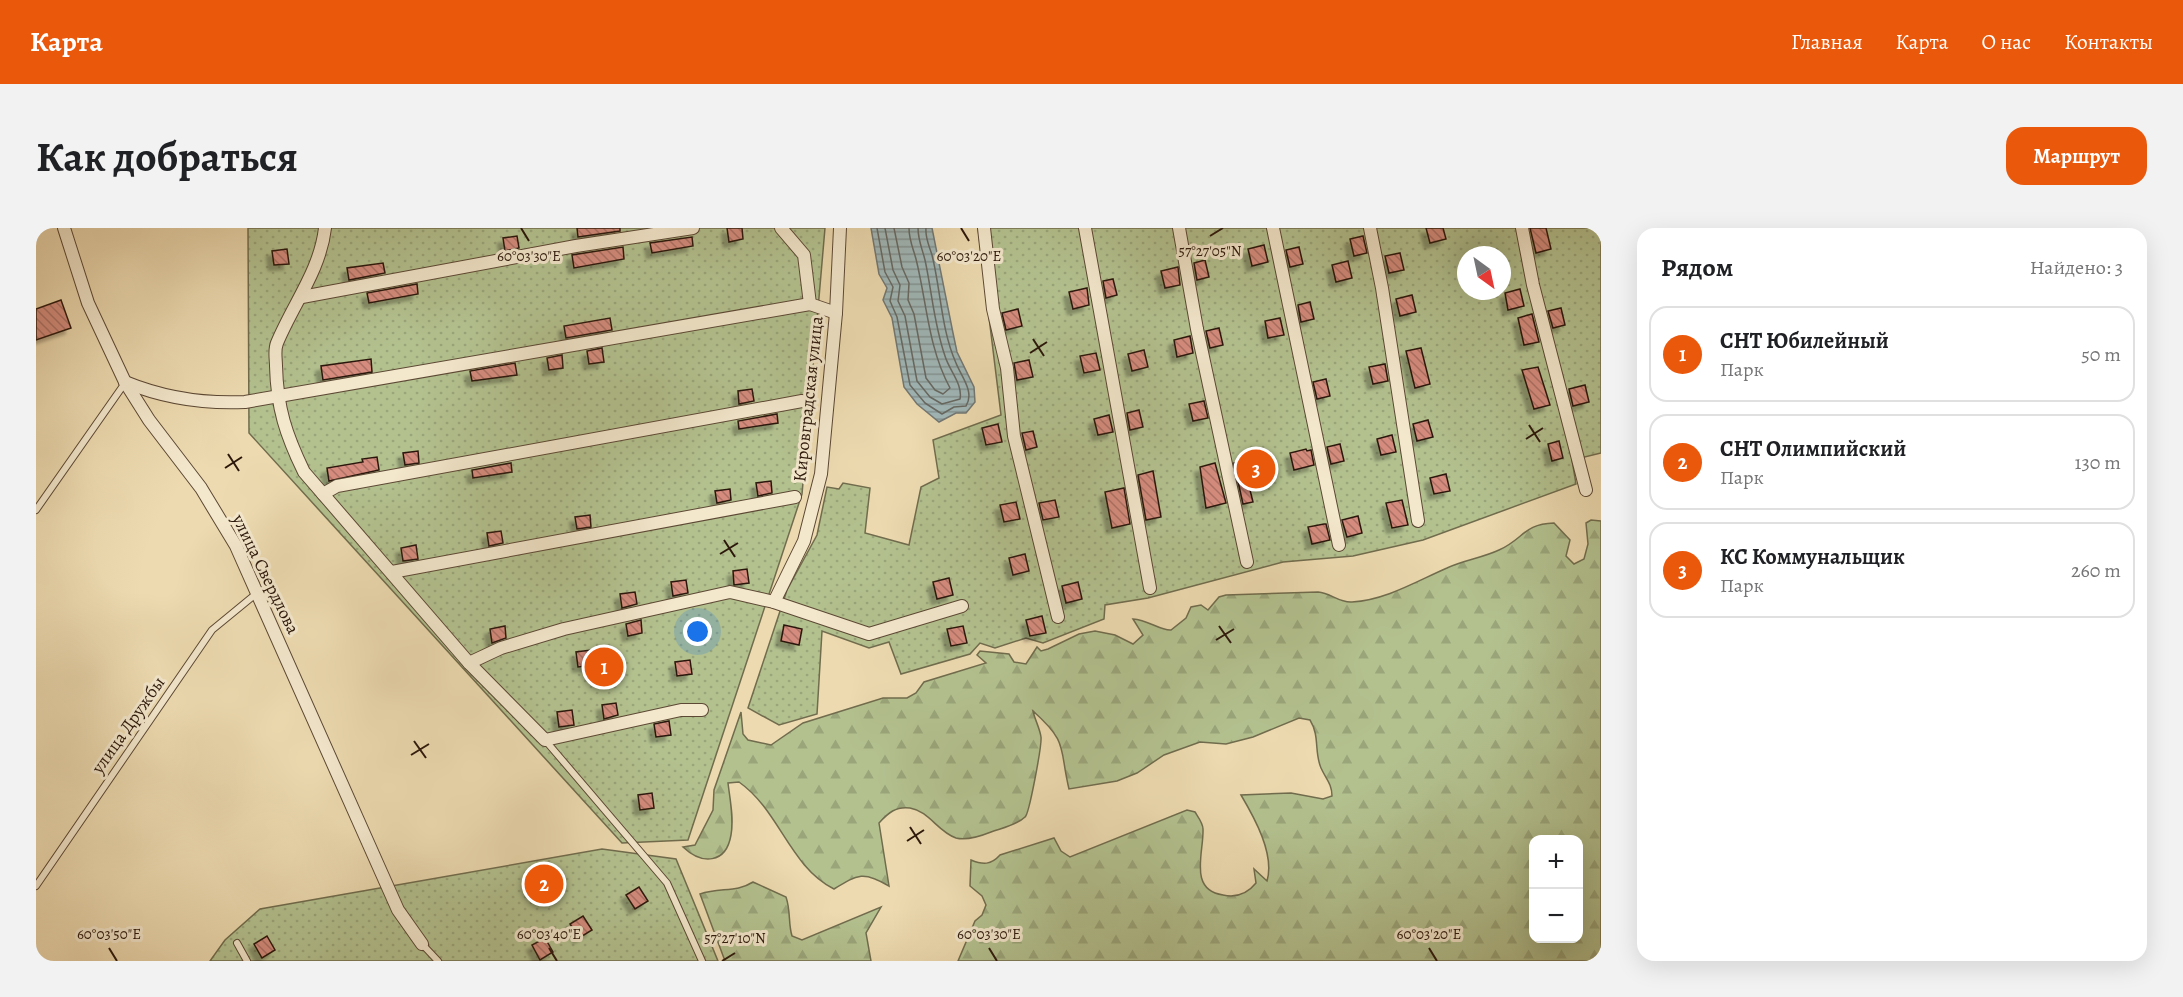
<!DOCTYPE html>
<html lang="ru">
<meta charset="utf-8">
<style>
:root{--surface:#fff;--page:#f2f2f2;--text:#202124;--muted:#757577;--line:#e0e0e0;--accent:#ea580c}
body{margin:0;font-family:Alegreya,serif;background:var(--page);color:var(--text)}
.controls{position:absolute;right:18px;bottom:18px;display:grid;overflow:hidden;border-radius:12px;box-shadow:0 6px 24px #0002}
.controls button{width:54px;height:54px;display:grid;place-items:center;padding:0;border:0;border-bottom:2px solid var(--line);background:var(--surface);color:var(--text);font:30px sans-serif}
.compass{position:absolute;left:1421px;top:18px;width:54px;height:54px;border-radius:50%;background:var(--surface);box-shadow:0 6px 24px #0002;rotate:147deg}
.you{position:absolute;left:662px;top:404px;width:21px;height:21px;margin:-15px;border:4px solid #fff;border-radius:50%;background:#1a73e8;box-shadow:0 0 0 9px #1a73e833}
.badge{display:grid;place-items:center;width:39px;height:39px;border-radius:50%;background:var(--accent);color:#fff;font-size:20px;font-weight:700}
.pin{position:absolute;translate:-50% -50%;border:3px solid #fff;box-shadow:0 2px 6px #0006}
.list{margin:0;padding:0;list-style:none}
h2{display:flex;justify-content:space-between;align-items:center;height:78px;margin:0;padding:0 24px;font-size:26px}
h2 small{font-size:20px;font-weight:400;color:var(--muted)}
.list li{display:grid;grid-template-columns:39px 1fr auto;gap:18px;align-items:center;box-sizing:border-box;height:96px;margin:0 12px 12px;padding:0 12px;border:2px solid var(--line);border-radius:18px}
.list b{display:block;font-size:22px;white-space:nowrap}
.list p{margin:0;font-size:20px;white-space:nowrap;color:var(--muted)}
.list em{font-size:20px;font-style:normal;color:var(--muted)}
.map{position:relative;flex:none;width:1565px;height:733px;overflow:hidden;border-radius:18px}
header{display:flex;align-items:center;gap:36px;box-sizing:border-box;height:84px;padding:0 30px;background:var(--accent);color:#fff}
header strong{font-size:28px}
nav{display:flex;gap:33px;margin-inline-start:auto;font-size:21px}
.intro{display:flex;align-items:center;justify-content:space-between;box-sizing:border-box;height:144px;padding:0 36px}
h1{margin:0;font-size:42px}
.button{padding:15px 27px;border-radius:18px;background:var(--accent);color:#fff;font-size:21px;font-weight:700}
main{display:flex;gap:36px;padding:0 36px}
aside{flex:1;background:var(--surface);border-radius:18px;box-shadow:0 6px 24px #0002}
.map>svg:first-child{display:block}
</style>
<header>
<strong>Карта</strong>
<nav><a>Главная</a><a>Карта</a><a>О нас</a><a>Контакты</a></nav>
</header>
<div class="intro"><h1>Как добраться</h1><a class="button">Маршрут</a></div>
<main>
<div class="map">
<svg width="1565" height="733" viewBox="0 0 1565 733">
<defs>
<pattern id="green-dots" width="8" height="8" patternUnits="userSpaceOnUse" patternTransform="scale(1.5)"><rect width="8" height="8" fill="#b3c18f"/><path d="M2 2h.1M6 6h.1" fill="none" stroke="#9aa57a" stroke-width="1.8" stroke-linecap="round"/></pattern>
<pattern id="forest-firs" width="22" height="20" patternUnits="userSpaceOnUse" patternTransform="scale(1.5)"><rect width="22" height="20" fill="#b3c18f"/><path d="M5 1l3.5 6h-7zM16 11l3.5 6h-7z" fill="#9aa57a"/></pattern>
<pattern id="water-rules" width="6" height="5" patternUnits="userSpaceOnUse" patternTransform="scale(1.5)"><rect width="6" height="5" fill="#a0b7b8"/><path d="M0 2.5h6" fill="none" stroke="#839494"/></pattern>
<pattern id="building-back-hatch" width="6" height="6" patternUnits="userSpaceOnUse" patternTransform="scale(1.5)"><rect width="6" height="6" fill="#d58c7e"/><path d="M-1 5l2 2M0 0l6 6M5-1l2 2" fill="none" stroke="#ad7165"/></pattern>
<filter id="shadow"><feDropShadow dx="-5.5" dy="5.5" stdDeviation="1.5" flood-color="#0004"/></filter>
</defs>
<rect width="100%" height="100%" fill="#eddab0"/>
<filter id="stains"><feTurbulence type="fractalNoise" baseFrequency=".00333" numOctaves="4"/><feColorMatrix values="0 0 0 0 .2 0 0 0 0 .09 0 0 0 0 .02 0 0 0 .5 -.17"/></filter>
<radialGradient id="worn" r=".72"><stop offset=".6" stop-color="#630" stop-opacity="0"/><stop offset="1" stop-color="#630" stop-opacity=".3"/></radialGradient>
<g fill="url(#green-dots)" stroke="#706c4d" stroke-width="1.5" fill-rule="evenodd">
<polygon points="212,0 789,0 766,266 652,612 586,615 213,205"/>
<path d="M942 0H1565V225L1536 232 1540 256 1387 312 1317 328 1247 334 1112 370 1069 377 1068 391 1007 415 990 410 959 420 944 415 934 426 865 446 853 414 833 420 786 403 781 486 743 497 712 480 751 362 781 307 791 259 803 261 807 255 834 260 829 305 873 317 885 259 903 250 897 212 965 187ZM1430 27H1466V63H1430Z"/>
<polygon points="566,621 640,631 682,733 174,733 189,712 224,681"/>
</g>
<g fill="url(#forest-firs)" stroke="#706c4d" stroke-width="1.5" fill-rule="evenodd">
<path d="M1555 292 1565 293V733H922L939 693 946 687 950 677 946 668 934 658 935 632C947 637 955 637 964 627L1018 610 1025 623 1034 629 1151 582 1159 584C1162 589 1167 595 1167 601 1168 624 1152 662 1187 667 1201 670 1212 665 1220 655L1218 641 1231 653C1239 626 1218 589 1205 567L1255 565 1287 571 1296 568C1296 556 1290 551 1285 540 1278 524 1284 508 1274 492L1263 490 1217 509 1190 516 1164 514 1128 527 1101 545 1081 553 1033 561C1023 520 1033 515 997 483 999 492 1004 501 1005 509 1006 517 993 587 989 589 981 597 966 600 955 604 945 608 931 613 920 610 902 604 893 583 874 580 860 578 852 585 843 595L853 658C828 643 822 646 798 661 753 638 744 583 703 554L692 555C694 572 698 590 695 607 690 636 666 637 647 619L659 617 677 582 678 562 705 484 707 506 712 512 735 517 767 495 847 470H871L880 465 888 454 950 435 941 427 944 423 973 426 978 434 990 436 1001 419 1005 423 1012 421 1043 406 1059 403 1079 407 1097 416 1107 407 1097 391C1112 392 1125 403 1135 402L1150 390 1155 379 1165 377 1172 382 1183 369 1190 367 1282 364C1295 365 1303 375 1316 374 1350 372 1381 353 1411 340 1428 332 1446 330 1463 322 1488 311 1487 296 1518 295L1534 312 1530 328 1538 336 1548 331 1552 316 1550 295ZM1498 612H1542V710H1498Z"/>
<path d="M717 654 750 669C755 684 752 695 756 708L766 712 845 679 830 705 835 733H689L664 666C684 659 700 665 717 654Z"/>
</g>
<polygon fill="url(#water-rules)" stroke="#727773" stroke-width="1.5" points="835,0 896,0 917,105 921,124 938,159 939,174 930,185 920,185 903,194 881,176 868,159 856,90 847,72 851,60 843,46"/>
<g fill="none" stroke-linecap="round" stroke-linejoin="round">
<g stroke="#666862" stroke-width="1.5">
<path d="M841 0 849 44 857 59 854 73 861 89 874 157 889 175 906 186 918 179 930 178C939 164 925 148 920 135 905 101 905 63 896 27 893 17 889 10 890 0"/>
<path d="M849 0 857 42 864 57 862 73 869 88 881 153 894 169 906 176 924 171C927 156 913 142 909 128 898 97 896 64 889 32 886 20 882 12 882 0"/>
<path d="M858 0 866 39 873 55 872 72 878 86 890 150 899 162 907 166 914 160C892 119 891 75 880 31 877 20 873 12 873 0"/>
</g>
</g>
<g fill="url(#building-back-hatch)" stroke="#2c180b" stroke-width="1.5" filter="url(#shadow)">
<polygon points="541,0 584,0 584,3 542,9"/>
<polygon points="691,0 706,0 707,11 693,14"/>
<polygon points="1390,0 1407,0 1410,11 1394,15"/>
<polygon points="1494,0 1510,0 1515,21 1500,25"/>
<polygon points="481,8 483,20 469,23 467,10"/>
<polygon points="1327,8 1331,25 1318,28 1314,11"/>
<polygon points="656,9 657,18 616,25 614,15"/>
<polygon points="1228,17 1232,34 1216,38 1212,21"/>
<polygon points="587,19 588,31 538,40 536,27"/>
<polygon points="1263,19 1267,36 1254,39 1250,22"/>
<polygon points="251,21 253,36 238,37 236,23"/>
<polygon points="1364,25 1368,42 1353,45 1349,28"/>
<polygon points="1169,32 1173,49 1161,52 1158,35"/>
<polygon points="1312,33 1316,50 1300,54 1296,37"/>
<polygon points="347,35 349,45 313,52 311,40"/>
<polygon points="1142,39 1144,57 1129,60 1125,43"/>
<polygon points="1077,51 1081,67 1070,70 1067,53"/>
<polygon points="381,56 382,66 333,75 331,65"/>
<polygon points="1051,60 1053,77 1037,81 1033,64"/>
<polygon points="1484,61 1488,78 1472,82 1469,65"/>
<polygon points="1376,67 1380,84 1364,88 1360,71"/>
<polygon points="25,72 35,100 0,112 0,81"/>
<polygon points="1274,74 1278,91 1265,94 1262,77"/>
<polygon points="1525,80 1529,97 1517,100 1512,83"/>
<polygon points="982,81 986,98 970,102 966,85"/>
<polygon points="1496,86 1503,114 1488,117 1482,90"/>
<polygon points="574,90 576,102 530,110 528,98"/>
<polygon points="1244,90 1248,107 1232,110 1229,93"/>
<polygon points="1183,100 1187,117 1174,120 1170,103"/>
<polygon points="1154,108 1157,125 1141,129 1138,112"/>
<polygon points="566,120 568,134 553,136 551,123"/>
<polygon points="1385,120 1394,156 1379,160 1370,123"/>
<polygon points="1108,122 1112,139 1096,143 1092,126"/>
<polygon points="1060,125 1064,142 1048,145 1044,128"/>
<polygon points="526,127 527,140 513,142 511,130"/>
<polygon points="335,131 336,144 287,152 285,138"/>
<polygon points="993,132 997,149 981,152 978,135"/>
<polygon points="479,135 481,147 436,153 434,143"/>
<polygon points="1349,136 1352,153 1337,156 1333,139"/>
<polygon points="1502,139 1514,177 1498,181 1486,142"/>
<polygon points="1290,151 1294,168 1281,171 1277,154"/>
<polygon points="1549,157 1553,174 1537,178 1533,161"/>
<polygon points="716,161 718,173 703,176 702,163"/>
<polygon points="1168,173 1172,190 1157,193 1153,176"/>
<polygon points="1103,182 1107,199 1094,202 1091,185"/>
<polygon points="741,186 742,195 703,201 702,193"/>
<polygon points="1073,187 1077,204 1062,207 1058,191"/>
<polygon points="1392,192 1397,209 1381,213 1377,196"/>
<polygon points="962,196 966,214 950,217 946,200"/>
<polygon points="997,203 1001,219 990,222 986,205"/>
<polygon points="1356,207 1360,224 1345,227 1341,211"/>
<polygon points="1523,213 1527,230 1516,233 1512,216"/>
<polygon points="1304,216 1308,233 1295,236 1291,219"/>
<polygon points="1270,221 1271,223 1275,222 1278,237 1258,242 1254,225"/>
<polygon points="382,223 383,235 369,237 367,225"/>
<polygon points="341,229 343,242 293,253 291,240 327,234 326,231"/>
<polygon points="1211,232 1215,249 1211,250 1217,274 1207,276 1198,235"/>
<polygon points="475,235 476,244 437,250 436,242"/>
<polygon points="1179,235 1190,275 1170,280 1164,239"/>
<polygon points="1117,243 1125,289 1110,292 1102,247"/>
<polygon points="1410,246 1414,263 1398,266 1394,250"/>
<polygon points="735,253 736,265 722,268 720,255"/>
<polygon points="1088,260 1094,296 1076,300 1069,264"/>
<polygon points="694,261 695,272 681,275 679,263"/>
<polygon points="1019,272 1023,289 1007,292 1003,275"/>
<polygon points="1366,272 1372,297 1356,300 1350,275"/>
<polygon points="980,274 984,291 968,294 964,277"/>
<polygon points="554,287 555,299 541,301 539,289"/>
<polygon points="1322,288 1326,305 1311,309 1306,292"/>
<polygon points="1288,296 1290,296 1294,312 1276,316 1272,299"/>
<polygon points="465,303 467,315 453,318 451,305"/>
<polygon points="380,317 382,331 367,333 365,320"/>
<polygon points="989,326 993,343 977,347 973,330"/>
<polygon points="711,341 713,355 698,357 697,343"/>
<polygon points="913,350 917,367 901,371 897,354"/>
<polygon points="650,352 652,365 637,368 635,354"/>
<polygon points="1042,354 1046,371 1030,375 1026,358"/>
<polygon points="599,364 601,376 586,380 584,366"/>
<polygon points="1006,388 1010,405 994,408 990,392"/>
<polygon points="605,392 606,405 592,408 590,396"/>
<polygon points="748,397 766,401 763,417 745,413"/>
<polygon points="469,398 470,410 456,415 454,401"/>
<polygon points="927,398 931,415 915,418 911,401"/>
<polygon points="555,422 557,437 542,439 540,424"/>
<polygon points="654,432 656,446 641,448 639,434"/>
<polygon points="580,475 582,487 568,491 566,477"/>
<polygon points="536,482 538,497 523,499 521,484"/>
<polygon points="633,493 635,507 620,509 618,496"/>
<polygon points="616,565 618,580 604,582 602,567"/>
<polygon points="603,659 612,673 599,681 590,667"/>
<polygon points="547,688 556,702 543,710 534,696"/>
<polygon points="231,708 239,722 226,730 218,716"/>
<polygon points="509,710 517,724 504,732 496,717"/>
</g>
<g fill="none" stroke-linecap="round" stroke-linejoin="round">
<g stroke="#5c4834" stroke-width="8">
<g id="service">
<polyline points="0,282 89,155"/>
<polyline points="509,512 631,655 666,733"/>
<polyline points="0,658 176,402 221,365"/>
<polyline points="201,715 211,733"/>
<polyline points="386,716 402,733"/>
</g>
</g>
<g stroke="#5c4834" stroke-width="14">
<g id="minor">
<polyline points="28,0 52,75 89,154 113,192 165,260 200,318 362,682 386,716"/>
<path d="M289 0C284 43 257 76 241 115 238 122 240 131 240 138 241 180 250 207 268 244L433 435 509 512 645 482H666"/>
<polyline points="745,0 768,27 774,76 800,85"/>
<polyline points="948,0 957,81 971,140 978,208 1022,389"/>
<polyline points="1049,0 1114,360"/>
<polyline points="1143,0 1161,101 1211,334"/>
<polyline points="1237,0 1303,317"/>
<polyline points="1334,0 1346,60 1382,293"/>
<polyline points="1486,0 1497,57 1550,262"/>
<polyline points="266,69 540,18 657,0"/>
<path d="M89 154C128 170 167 176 209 174L774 76"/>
<polyline points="287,266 301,258 766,173"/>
<polyline points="356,344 759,269"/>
<polyline points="738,374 768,313 785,246 800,85 804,0"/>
<polyline points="433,435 465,420 528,401 694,364 738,374 833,406 926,378"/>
</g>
</g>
<use href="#service" stroke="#f3e7cc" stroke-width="6"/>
<use href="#minor" stroke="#f3e7cc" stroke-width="12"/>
</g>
<path fill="none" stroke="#2c180b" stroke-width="2" d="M485 0 493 13M925 0 933 13M1174 8 1187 0M997 111 1008 128M994 125 1011 114M1493 197 1504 214M1490 211 1507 200M192 226 203 243M189 240 206 229M688 312 699 329M684 326 702 315M1183 398 1195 415M1180 412 1198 401M378 513 390 530M375 527 393 516M874 599 885 616M871 613 888 602M73 720 81 733M513 720 521 733M953 720 961 733M1393 720 1401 733M686 733 699 725"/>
<g text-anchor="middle" stroke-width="6" stroke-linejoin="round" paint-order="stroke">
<g font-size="18" fill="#2c180b" stroke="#f3e7cc">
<text transform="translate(772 171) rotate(-84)" y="6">Кировградская улица</text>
<text transform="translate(230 346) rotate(64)" y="6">улица Свердлова</text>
<text transform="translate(92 497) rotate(-55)" y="6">улица Дружбы</text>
</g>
</g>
<g font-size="15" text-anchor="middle" fill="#2c180b" stroke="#f3e7cc" stroke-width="6" stroke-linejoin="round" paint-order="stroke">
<text x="1174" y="28">57°27'05"N</text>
<text x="493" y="33">60°03'30"E</text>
<text x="933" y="33">60°03'20"E</text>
<text x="73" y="711">60°03'50"E</text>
<text x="513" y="711">60°03'40"E</text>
<text x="953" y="711">60°03'30"E</text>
<text x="1393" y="711">60°03'20"E</text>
<text x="699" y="715">57°27'10"N</text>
</g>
<rect width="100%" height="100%" filter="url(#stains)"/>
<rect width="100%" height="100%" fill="url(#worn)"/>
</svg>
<div class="controls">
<button>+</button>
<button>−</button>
</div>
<svg class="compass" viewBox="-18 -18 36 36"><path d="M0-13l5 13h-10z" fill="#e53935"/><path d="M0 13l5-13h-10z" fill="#757577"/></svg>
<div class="you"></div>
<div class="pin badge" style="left:568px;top:439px">1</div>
<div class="pin badge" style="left:508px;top:656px">2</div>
<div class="pin badge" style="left:1220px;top:241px">3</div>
</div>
<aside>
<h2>Рядом<small>Найдено: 3</small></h2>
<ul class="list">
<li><span class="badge">1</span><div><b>СНТ Юбилейный</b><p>Парк</p></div><em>50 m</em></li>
<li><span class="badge">2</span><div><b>СНТ Олимпийский</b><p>Парк</p></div><em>130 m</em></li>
<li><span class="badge">3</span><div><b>КС Коммунальщик</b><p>Парк</p></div><em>260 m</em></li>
</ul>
</aside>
</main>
